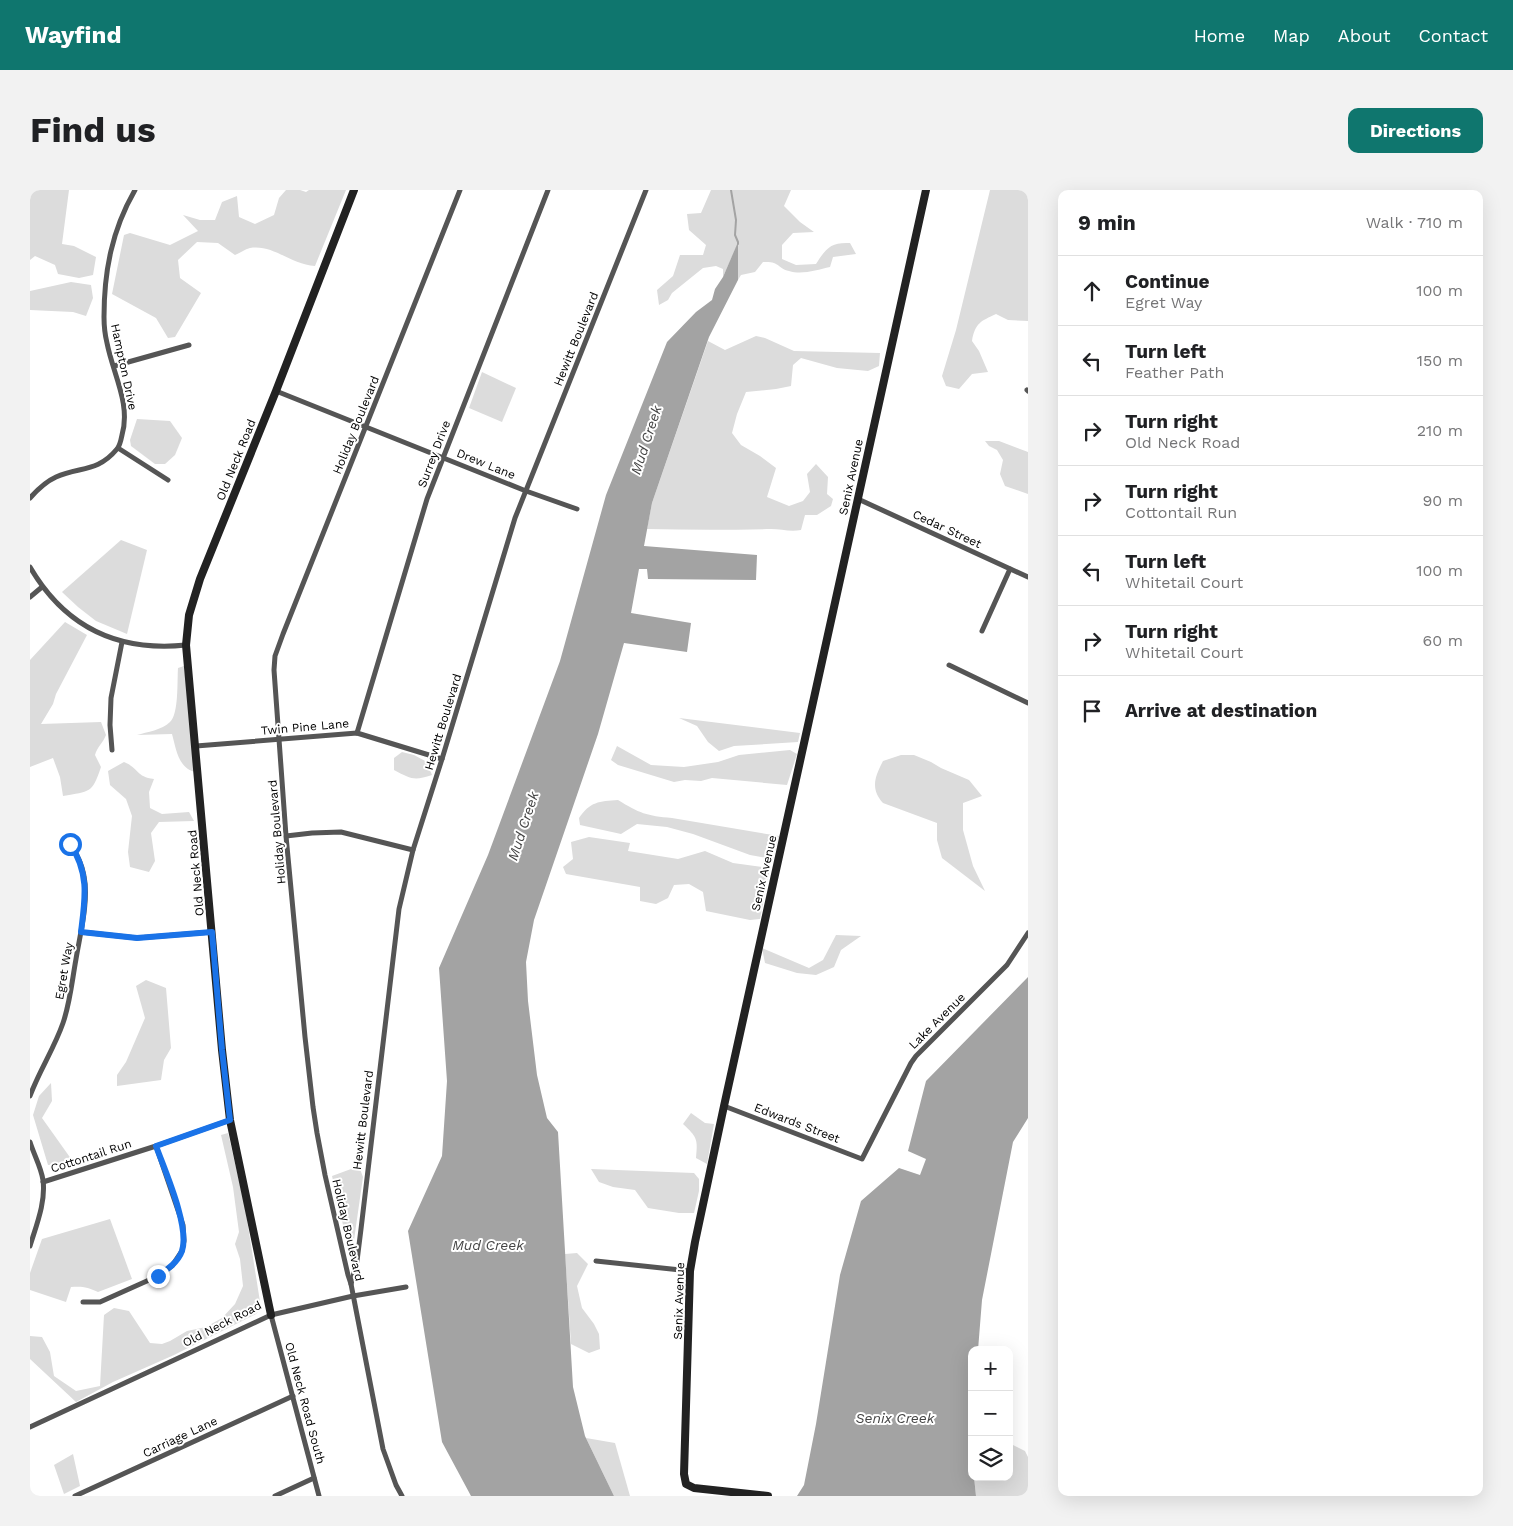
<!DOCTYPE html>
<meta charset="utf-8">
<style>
:root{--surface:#fff;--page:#f2f2f2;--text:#202124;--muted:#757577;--line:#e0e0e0;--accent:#0f766e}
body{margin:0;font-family:"Work Sans",sans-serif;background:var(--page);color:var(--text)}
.controls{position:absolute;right:15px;bottom:15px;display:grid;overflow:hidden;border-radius:10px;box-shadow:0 5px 20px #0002}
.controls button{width:45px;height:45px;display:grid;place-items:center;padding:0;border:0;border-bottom:1px solid var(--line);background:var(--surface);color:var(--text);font:25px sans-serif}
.stop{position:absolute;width:15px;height:15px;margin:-11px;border:4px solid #1a73e8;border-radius:50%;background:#fff}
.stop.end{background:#1a73e8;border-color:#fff;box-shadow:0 1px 5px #0008}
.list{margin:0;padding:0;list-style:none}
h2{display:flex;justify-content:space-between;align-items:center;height:65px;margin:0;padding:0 20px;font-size:21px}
h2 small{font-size:16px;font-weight:400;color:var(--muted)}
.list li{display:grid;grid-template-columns:32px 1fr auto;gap:15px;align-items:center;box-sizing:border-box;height:70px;padding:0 20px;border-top:1px solid var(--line)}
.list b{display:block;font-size:19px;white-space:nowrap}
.list p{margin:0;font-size:16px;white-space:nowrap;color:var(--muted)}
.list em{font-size:16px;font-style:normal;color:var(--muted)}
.icon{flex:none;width:28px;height:28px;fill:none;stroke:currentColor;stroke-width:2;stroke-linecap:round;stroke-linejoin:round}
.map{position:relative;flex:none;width:998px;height:1306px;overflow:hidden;border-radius:10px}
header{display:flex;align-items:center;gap:30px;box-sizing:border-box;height:70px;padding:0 25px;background:var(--accent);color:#fff}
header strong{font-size:24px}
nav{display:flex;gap:28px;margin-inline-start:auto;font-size:18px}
.intro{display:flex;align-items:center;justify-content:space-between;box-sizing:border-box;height:120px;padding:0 30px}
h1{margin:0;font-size:35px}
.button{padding:12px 22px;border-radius:10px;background:var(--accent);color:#fff;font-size:18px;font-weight:700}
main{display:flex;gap:30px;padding:0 30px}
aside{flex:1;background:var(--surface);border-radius:10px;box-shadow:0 5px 20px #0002}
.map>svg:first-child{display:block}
</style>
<header>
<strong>Wayfind</strong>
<nav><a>Home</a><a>Map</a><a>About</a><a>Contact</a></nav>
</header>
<div class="intro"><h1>Find us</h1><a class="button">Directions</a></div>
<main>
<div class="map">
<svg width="998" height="1306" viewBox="0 0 998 1306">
<rect width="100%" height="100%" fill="#fff"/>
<g fill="#dcdcdc">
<polygon points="0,0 39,0 32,54 44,56 66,67 63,85 49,88 28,84 25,75 5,66 0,70"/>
<path d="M256 0H270L276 2 279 0H316L285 76C262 75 243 54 220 58 215 59 210 63 205 65L188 53 167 52 148 70 150 88 171 103 145 147 138 148 126 128 82 104 94 45 100 43 140 55 168 41 153 25 170 30H185L192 12 207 6 209 27 225 34 244 25 249 8Z"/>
<path d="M681 0H761L754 16 770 32 784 42 763 43 752 55V69L766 75 786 74C796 58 801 52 820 53L826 64 803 67 800 77C787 80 772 85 759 81 747 78 750 71 733 72L725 82 711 85 708 90V53L693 87V79L686 76 673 78 642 103 638 110 629 115 627 100 643 86 650 65H673L676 55 659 40 657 24 671 23Z"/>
<path d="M960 0H998V131L978 130 966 124C951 131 945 133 942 151L949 161 958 182 942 184 929 199 916 196 912 186 926 140Z"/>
<polygon points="41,92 61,95 63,108 56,126 43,122 0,120 0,101"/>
<path d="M726 146 735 148 764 161 850 163 849 176 838 181 807 178 771 168 763 175 761 196 746 199 716 202 707 224 702 243 711 255 730 266 746 278 737 307 759 316 773 311 780 302 777 284 786 274 798 287 797 304 803 309 801 316 787 325H775L771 340C760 342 751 339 741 339 700 340 659 340 617 339L622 313 678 151 695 160Z"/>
<polygon points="452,182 486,198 472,232 439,218"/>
<polygon points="107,229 140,231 152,248 145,265 135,274 125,274 101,256 100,250"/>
<polygon points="955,251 969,251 998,262 998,304 975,296 970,284 973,270 967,260 959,256"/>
<polygon points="91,350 117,360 97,444 66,431 48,417 32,402"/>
<path d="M35 432 57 445 26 504 23 514 11 534 71 532 76 545C73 553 67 557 65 565L71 577C62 604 60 601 33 606L30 587 23 568 0 577V470Z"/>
<path d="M154 476 166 582C148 579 146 558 142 544L107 545C117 542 132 540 140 532 149 524 147 491 148 478Z"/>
<polygon points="649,528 770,543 768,552 704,556 689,561 678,552 667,536"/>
<polygon points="587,556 621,575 654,577 688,572 709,565 760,560 767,564 757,595 682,588 671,591 655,590 644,592 588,575 581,570"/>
<path d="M372 562 384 565 397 572 402 585C384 591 381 589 364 580V568Z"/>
<path d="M871 565H884L901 572 911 578 939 590 952 606 933 613V640L943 676 955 701 912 668 907 650V633L853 613C840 598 845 587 853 571Z"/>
<path d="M94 572C109 578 106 587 124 589L119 602 120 618 132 624 159 622 164 631 129 632 121 643 125 671 119 682 100 677 98 662 102 626 96 609 80 595 78 581Z"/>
<path d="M588 610C609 623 617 626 642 628L749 646 743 669 720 665 663 644 637 637 607 634 591 644 550 635 549 628C560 612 569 611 588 610Z"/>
<polygon points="559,647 600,653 598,661 648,669 675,661 703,673 740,678 730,729 720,730 676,721 673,702 659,694 644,695 638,708 626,714 610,711 610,697 536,684 533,677 543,669 541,652"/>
<polygon points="806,745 831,746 811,760 804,777 786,785 767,783 735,773 732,758 779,778 793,770"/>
<polygon points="116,790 136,798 141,858 134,870 131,890 87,896 87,885 96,872 115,828 106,796"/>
<polygon points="21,893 22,911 12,928 44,973 18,975 3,925 9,906"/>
<path d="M661 923 675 933 684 934 677 974 666 968C668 949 667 947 653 934Z"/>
<polygon points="198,943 215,1017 231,1118 226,1124 144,1165 83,1192 46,1212 0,1169 0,1146 12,1147 20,1162 24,1186 46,1201 70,1196 74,1125 84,1118 99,1121 120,1153 132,1154 140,1151 157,1141 176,1137 192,1128 205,1114 213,1096 210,1069 205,1054 209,1042 203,997 191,945"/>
<polygon points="321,979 330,979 333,987 324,1050 320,1055 317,1053 302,986"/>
<polygon points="561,979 664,983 669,989 669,1001 664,1023 649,1023 618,1018 605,1000 583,997 569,992"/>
<path d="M80 1029 102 1089 68 1102C58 1097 52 1096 41 1097L36 1112 0 1100V1083L12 1049Z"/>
<polygon points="547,1063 558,1074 547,1096 552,1118 564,1134 569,1144 570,1159 559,1163 541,1154 535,1064"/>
<polygon points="556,1248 585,1253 600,1306 584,1306"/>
<polygon points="979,1253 995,1261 998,1267 998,1306 946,1306 944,1287 979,1287"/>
<polygon points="43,1264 50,1296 34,1304 24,1275"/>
</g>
<g fill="#a3a3a3">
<polygon points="708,52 708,90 679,147 622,313 614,356 727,365 726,390 618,389 617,379 609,379 601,423 661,433 657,462 594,453 568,544 504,730 496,772 498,811 507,885 517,928 528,942 543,1197 555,1246 584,1306 441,1306 412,1252 378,1041 412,966 417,891 409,778 458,665 530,471 576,305 637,152 666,122 682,110 685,99 693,87"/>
<polygon points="998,787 998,928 983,952 952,1110 948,1160 942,1160 942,1287 944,1287 946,1306 767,1306 774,1295 786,1234 810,1085 831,1011 869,978 890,985 896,969 878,961 896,891"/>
</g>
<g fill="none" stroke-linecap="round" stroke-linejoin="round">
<polyline stroke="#a3a3a3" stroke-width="2" points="701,0 706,30 705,45 708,52 708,54"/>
<g stroke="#555" stroke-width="5">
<polyline points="84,176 159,155"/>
<polyline points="997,200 998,201"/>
<polyline points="246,201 496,301 547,319"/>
<polyline points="88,258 138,290"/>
<path d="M0 308C8 299 15 292 26 287 50 276 67 283 87 259 90 256 91 250 92 245 101 214 83 184 77 153 75 145 74 135 74 127 74 81 82 40 105 0"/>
<polyline points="828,309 998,387"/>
<path d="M0 377C35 437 88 462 156 455"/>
<polyline points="0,407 12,397"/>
<polyline points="952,441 980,379"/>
<polyline points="919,475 998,513"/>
<polyline points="327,543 397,309 518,0"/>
<polyline points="166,556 327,543 412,569"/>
<polyline points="82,560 80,535 81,508 92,452"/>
<polyline points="256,646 282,643 311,642 383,660"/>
<polyline points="51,742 107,748 182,742"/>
<path d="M0 906C9 881 24 859 33 833 40 813 42 791 46 769 50 744 59 711 54 686 52 674 47 664 40 654"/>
<polyline points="694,916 832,969 881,873 886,866 977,775 998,743"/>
<path d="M0 952C4 965 11 977 13 990 16 1012 6 1036 0 1056"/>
<polyline points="13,992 126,956 200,930"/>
<polyline points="566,1071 660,1081"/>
<polyline points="321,1094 327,1071 331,1039 369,719 383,660 412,569 485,328 616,0"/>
<polyline points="53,1112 70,1112 128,1086 142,1076 152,1061 154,1051 153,1035 126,956"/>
<polyline points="241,1125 289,1306"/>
<polyline points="0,1237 241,1125 323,1106 376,1097"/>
<polyline points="45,1306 263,1206"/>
<polyline points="245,1306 284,1288"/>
<polyline points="372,1306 366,1295 353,1259 321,1094 318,1085 295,985 287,943 283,917 275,847 256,646 244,480 245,466 253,444 430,0"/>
</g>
<g stroke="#222" stroke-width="8">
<polyline points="241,1125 200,930 192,860 156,455 159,425 170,389 246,201 324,0"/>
<polyline points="738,1306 664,1298 656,1294 654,1284 660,1081 665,1052 694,916 896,0"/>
</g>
</g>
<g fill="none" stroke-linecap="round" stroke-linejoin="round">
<path stroke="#1a73e8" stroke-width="6" d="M40 654C60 683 55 710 51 742L107 748 182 742 192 860 200 930 126 956C135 981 160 1037 152 1061 148 1072 138 1079 128 1086"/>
</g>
<g text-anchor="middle" stroke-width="4" stroke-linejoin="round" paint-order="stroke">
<g font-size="12" fill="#000" stroke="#fff">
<text transform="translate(546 149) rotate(-68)" y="4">Hewitt Boulevard</text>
<text transform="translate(94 177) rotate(78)" y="4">Hampton Drive</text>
<text transform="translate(326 235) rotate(-68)" y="4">Holiday Boulevard</text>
<text transform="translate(404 264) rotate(-69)" y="4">Surrey Drive</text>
<text transform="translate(206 270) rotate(-68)" y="4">Old Neck Road</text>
<text transform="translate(456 274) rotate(22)" y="4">Drew Lane</text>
<text transform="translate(821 287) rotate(-78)" y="4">Senix Avenue</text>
<text transform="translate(917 339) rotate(25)" y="4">Cedar Street</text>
<text transform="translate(413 532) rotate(-73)" y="4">Hewitt Boulevard</text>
<text transform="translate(275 537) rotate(-5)" y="4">Twin Pine Lane</text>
<text transform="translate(247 642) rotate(-95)" y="4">Holiday Boulevard</text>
<text transform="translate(166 683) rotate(-95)" y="4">Old Neck Road</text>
<text transform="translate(734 683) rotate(-77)" y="4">Senix Avenue</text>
<text transform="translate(34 781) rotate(-80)" y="4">Egret Way</text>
<text transform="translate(907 831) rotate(-45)" y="4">Lake Avenue</text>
<text transform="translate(333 930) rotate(-83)" y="4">Hewitt Boulevard</text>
<text transform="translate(767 933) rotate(21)" y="4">Edwards Street</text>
<text transform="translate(61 966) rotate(-18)" y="4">Cottontail Run</text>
<text transform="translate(318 1040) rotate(77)" y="4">Holiday Boulevard</text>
<text transform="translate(649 1111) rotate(-88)" y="4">Senix Avenue</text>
<text transform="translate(192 1134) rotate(-27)" y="4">Old Neck Road</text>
<text transform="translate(275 1213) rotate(75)" y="4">Old Neck Road South</text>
<text transform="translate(150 1247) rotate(-25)" y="4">Carriage Lane</text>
</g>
<g font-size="14" font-style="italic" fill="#444" stroke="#fff">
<text transform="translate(616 250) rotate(-72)" y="5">Mud Creek</text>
<text transform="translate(493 636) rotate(-72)" y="5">Mud Creek</text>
<text x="458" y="1060">Mud Creek</text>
<text x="865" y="1233">Senix Creek</text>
</g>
</g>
</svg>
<div class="controls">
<button>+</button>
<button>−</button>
<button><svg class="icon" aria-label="layers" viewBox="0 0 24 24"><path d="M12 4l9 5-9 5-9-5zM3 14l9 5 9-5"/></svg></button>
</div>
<div class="stop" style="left:40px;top:654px"></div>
<div class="stop end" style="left:128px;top:1086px"></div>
</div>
<aside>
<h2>9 min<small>Walk · 710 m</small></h2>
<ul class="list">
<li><svg class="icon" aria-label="ahead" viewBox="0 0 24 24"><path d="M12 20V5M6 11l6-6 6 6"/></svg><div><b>Continue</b><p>Egret Way</p></div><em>100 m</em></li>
<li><svg class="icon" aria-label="left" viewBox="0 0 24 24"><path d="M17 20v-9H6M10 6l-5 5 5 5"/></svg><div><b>Turn left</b><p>Feather Path</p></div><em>150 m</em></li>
<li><svg class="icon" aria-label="right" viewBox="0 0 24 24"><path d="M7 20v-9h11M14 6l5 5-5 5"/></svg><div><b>Turn right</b><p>Old Neck Road</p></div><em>210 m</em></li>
<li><svg class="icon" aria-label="right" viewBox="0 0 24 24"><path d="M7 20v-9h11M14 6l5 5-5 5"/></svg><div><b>Turn right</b><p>Cottontail Run</p></div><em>90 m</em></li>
<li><svg class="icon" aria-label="left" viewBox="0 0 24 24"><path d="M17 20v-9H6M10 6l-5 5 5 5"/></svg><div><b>Turn left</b><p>Whitetail Court</p></div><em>100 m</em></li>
<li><svg class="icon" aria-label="right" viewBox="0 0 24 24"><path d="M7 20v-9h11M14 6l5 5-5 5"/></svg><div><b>Turn right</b><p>Whitetail Court</p></div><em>60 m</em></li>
<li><svg class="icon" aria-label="arrive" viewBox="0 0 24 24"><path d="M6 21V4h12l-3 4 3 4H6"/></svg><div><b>Arrive at destination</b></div></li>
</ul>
</aside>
</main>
